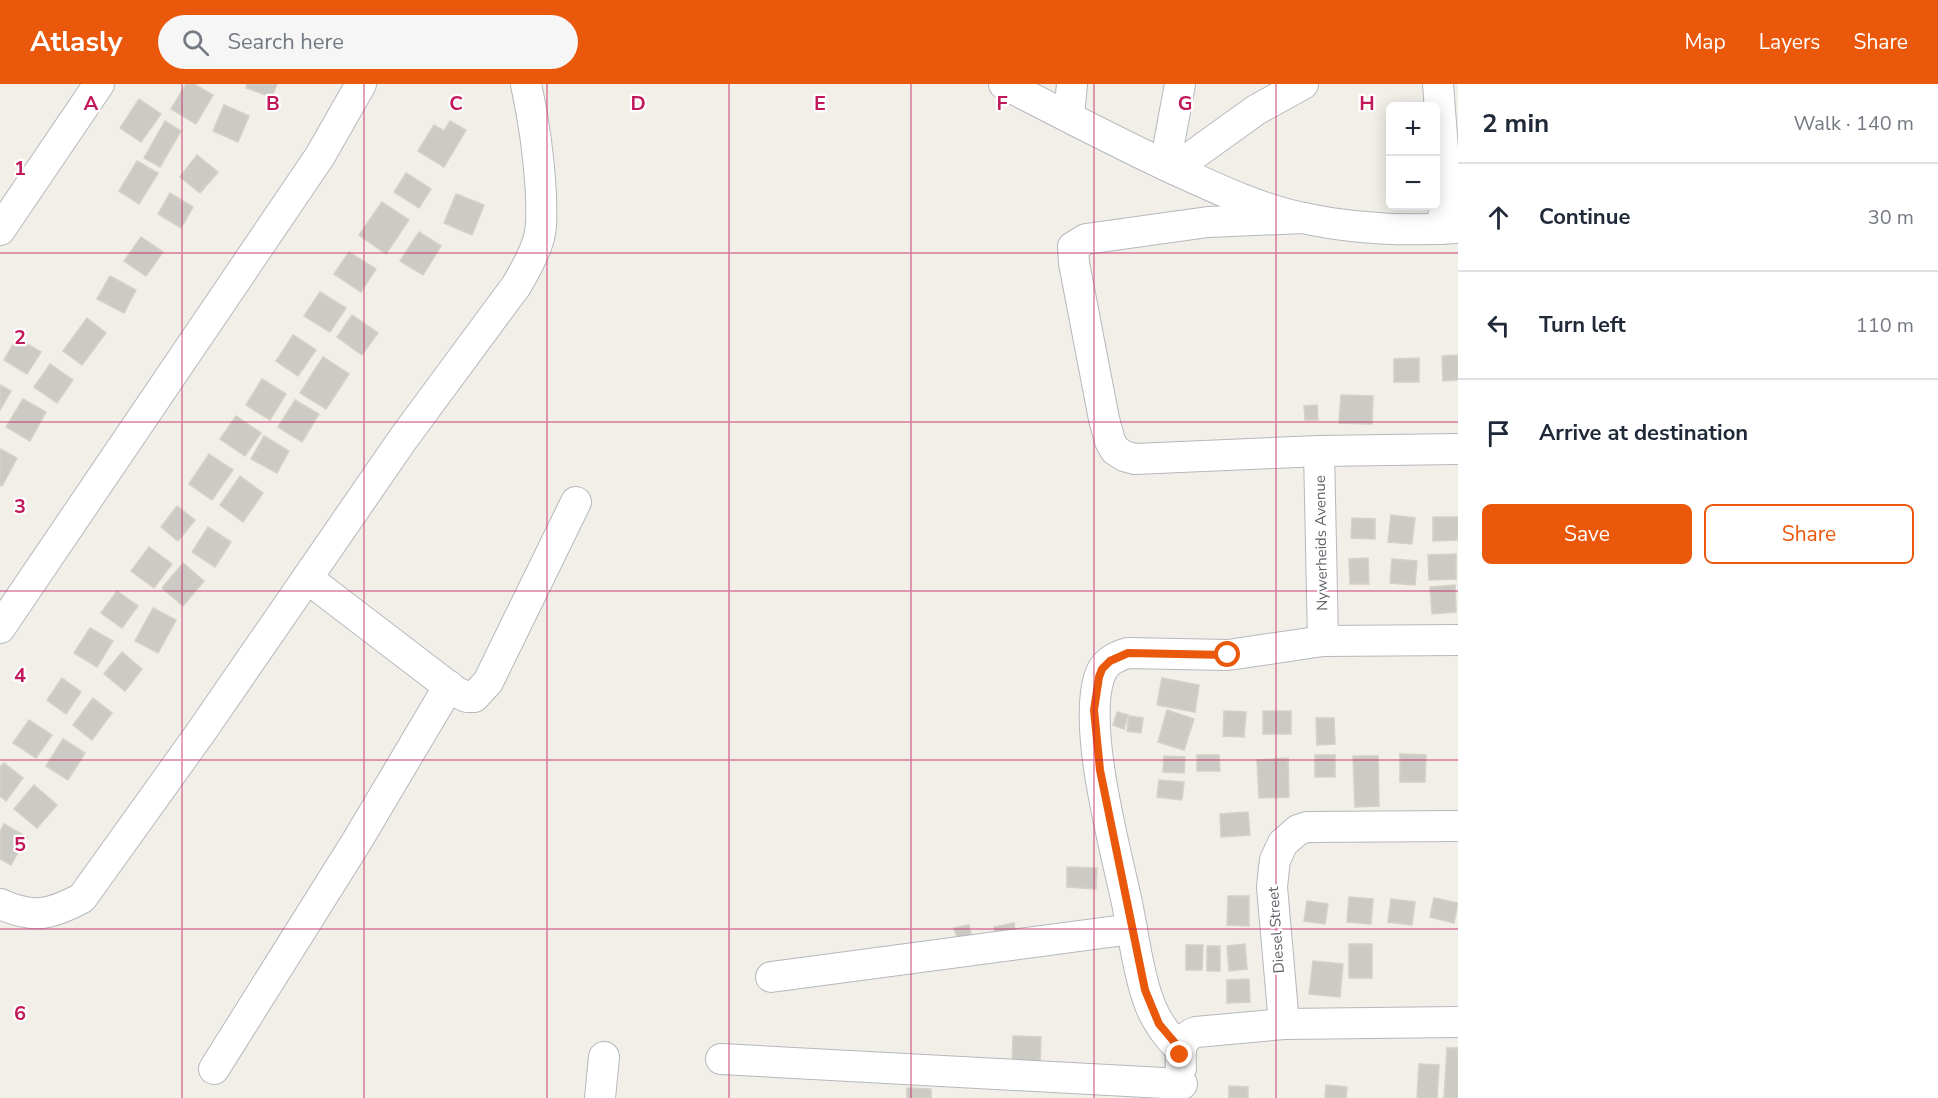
<!DOCTYPE html>
<meta charset="utf-8">
<style>
:root{--surface:#fff;--page:#f6f6f7;--text:#1f2937;--muted:#747a83;--line:#e0e1e3;--accent:#ea580c}
body{margin:0;font-family:"Nunito Sans",sans-serif;background:var(--page);color:var(--text)}
.controls{position:absolute;right:18px;top:18px;display:grid;overflow:hidden;border-radius:9px;box-shadow:0 3px 15px #0003}
.controls button{width:54px;height:54px;display:grid;place-items:center;padding:0;border:0;border-bottom:2px solid var(--line);background:var(--surface);color:var(--text);font:30px sans-serif}
.stop{position:absolute;width:18px;height:18px;margin:-14px;border:4px solid #ea580c;border-radius:50%;background:#fff}
.stop.end{background:#ea580c;border-color:#fff;box-shadow:0 2px 6px #0008}
.list{margin:0;padding:0;list-style:none}
h2{display:flex;justify-content:space-between;align-items:center;height:78px;margin:0;padding:0 24px;font-size:26px}
h2 small{font-size:20px;font-weight:400;color:var(--muted)}
.list li{display:grid;grid-template-columns:39px 1fr auto;gap:18px;align-items:center;box-sizing:border-box;height:108px;padding:0 24px;border-top:2px solid var(--line)}
.list b{display:block;font-size:22px;white-space:nowrap}
.list em{font-size:20px;font-style:normal;color:var(--muted)}
.actions{display:flex;gap:12px;padding:18px 24px}
.actions a{flex:1;padding:14px 0;border:2px solid var(--accent);border-radius:9px;text-align:center;font-size:21px;color:var(--accent)}
.actions .main{background:var(--accent);color:#fff}
.icon{flex:none;width:33px;height:33px;fill:none;stroke:currentColor;stroke-width:2;stroke-linecap:round;stroke-linejoin:round}
.map{position:relative;flex:none;width:1458px;height:1014px;overflow:hidden}
header{display:flex;align-items:center;gap:36px;box-sizing:border-box;height:84px;padding:0 30px;background:var(--accent);color:#fff}
header strong{font-size:28px}
nav{display:flex;gap:33px;margin-inline-start:auto;font-size:21px}
.search{width:420px;height:54px;background:var(--page);display:flex;align-items:center;gap:15px;box-sizing:border-box;padding:0 21px;border-radius:33px;color:var(--muted);font-size:22px}
main{display:flex}
aside{flex:1;background:var(--surface)}
.map>svg:first-child{display:block}
</style>
<header>
<strong>Atlasly</strong>
<div class="search"><svg class="icon" aria-label="search" viewBox="0 0 24 24"><circle cx="10" cy="10" r="6"/><path d="M15 15l6 6"/></svg>Search here</div>
<nav><a>Map</a><a>Layers</a><a>Share</a></nav>
</header>
<main>
<div class="map">
<svg width="1458" height="1014" viewBox="0 0 1458 1014">
<rect width="100%" height="100%" fill="#f1efe8"/>
<g fill="#cccac5" stroke="#d6d1c6" stroke-width="1.5">
<polygon points="186,0 194,0 213,11 196,40 171,25"/>
<polygon points="247,0 277,0 272,13 246,4"/>
<polygon points="139,15 161,30 141,58 120,44"/>
<polygon points="224,21 249,32 238,58 213,47"/>
<polygon points="165,37 181,47 160,83 144,74"/>
<polygon points="450,37 466,46 444,83 418,67 434,41 444,47"/>
<polygon points="197,71 218,88 200,109 180,93"/>
<polygon points="137,77 158,89 139,120 119,107"/>
<polygon points="406,89 431,105 419,124 394,108"/>
<polygon points="170,109 193,123 181,144 158,130"/>
<polygon points="456,110 484,121 472,151 444,139"/>
<polygon points="382,118 409,136 386,170 359,151"/>
<polygon points="419,148 441,162 423,191 400,177"/>
<polygon points="141,153 163,168 146,192 124,177"/>
<polygon points="349,168 376,185 361,208 334,190"/>
<polygon points="110,192 136,206 124,229 97,215"/>
<polygon points="320,208 346,224 330,248 304,232"/>
<polygon points="352,231 378,249 362,271 337,253"/>
<polygon points="87,234 106,249 82,281 63,267"/>
<polygon points="293,251 316,266 298,292 276,277"/>
<polygon points="17,254 41,268 27,290 4,276"/>
<polygon points="1458,271 1458,296 1443,297 1442,272"/>
<polygon points="323,273 349,290 326,325 300,309"/>
<polygon points="1419,274 1419,298 1394,298 1394,275"/>
<polygon points="50,280 73,296 57,319 34,303"/>
<polygon points="262,295 286,310 270,336 246,321"/>
<polygon points="0,301 11,307 0,326"/>
<polygon points="1341,311 1373,312 1372,340 1339,339"/>
<polygon points="23,315 46,328 30,357 6,343"/>
<polygon points="295,316 319,330 302,358 278,343"/>
<polygon points="1317,321 1318,336 1305,336 1304,322"/>
<polygon points="236,332 261,349 245,372 220,355"/>
<polygon points="264,352 289,367 277,389 251,375"/>
<polygon points="0,365 17,374 2,402 0,401"/>
<polygon points="209,370 233,386 212,416 189,400"/>
<polygon points="240,392 263,409 243,438 220,421"/>
<polygon points="177,422 195,436 178,457 161,443"/>
<polygon points="1391,431 1415,434 1412,460 1388,458"/>
<polygon points="1433,433 1458,433 1458,456 1433,457"/>
<polygon points="1352,434 1375,435 1375,455 1351,454"/>
<polygon points="208,443 231,458 215,483 192,468"/>
<polygon points="149,463 172,480 154,504 131,487"/>
<polygon points="1456,470 1456,495 1429,496 1428,471"/>
<polygon points="1368,474 1369,500 1350,500 1349,475"/>
<polygon points="1392,475 1417,477 1415,501 1390,499"/>
<polygon points="183,479 204,497 183,522 162,504"/>
<polygon points="1455,501 1456,528 1432,530 1430,503"/>
<polygon points="117,507 138,522 122,544 101,529"/>
<polygon points="153,524 176,536 158,569 135,557"/>
<polygon points="90,544 113,557 97,583 74,569"/>
<polygon points="122,568 142,585 125,607 104,590"/>
<polygon points="62,594 81,608 66,630 47,616"/>
<polygon points="1162,594 1199,601 1195,628 1157,621"/>
<polygon points="93,614 112,629 92,656 73,641"/>
<polygon points="1167,626 1194,635 1184,666 1158,658"/>
<polygon points="1224,627 1246,628 1244,653 1223,652"/>
<rect x="1263" y="627" width="28" height="23"/>
<polygon points="1117,628 1128,631 1124,645 1113,641"/>
<polygon points="1129,632 1143,634 1141,649 1127,647"/>
<polygon points="1316,634 1334,634 1335,660 1317,661"/>
<polygon points="29,636 52,651 36,674 13,659"/>
<polygon points="63,655 85,669 68,696 46,682"/>
<polygon points="1400,670 1426,671 1425,698 1400,698"/>
<polygon points="1197,671 1219,671 1220,687 1197,687"/>
<rect x="1315" y="671" width="20" height="22"/>
<polygon points="1164,672 1185,673 1184,689 1163,688"/>
<polygon points="1353,672 1378,672 1379,722 1355,723"/>
<polygon points="1288,674 1289,713 1259,714 1257,676"/>
<polygon points="4,679 23,694 6,717 0,712 0,683"/>
<polygon points="1159,696 1184,698 1182,716 1157,713"/>
<polygon points="34,701 57,721 37,744 14,725"/>
<polygon points="1248,728 1250,751 1221,753 1220,730"/>
<polygon points="4,740 27,753 11,781 0,775 0,748"/>
<polygon points="1067,783 1097,784 1096,805 1067,803"/>
<polygon points="1228,812 1249,812 1249,842 1227,841"/>
<polygon points="1349,813 1373,815 1371,840 1347,838"/>
<polygon points="1434,814 1458,819 1454,839 1430,833"/>
<polygon points="1391,815 1415,818 1412,841 1388,838"/>
<polygon points="1307,817 1328,820 1325,840 1304,837"/>
<polygon points="1014,839 1017,858 997,861 994,843"/>
<polygon points="969,841 972,854 958,857 954,844"/>
<polygon points="1245,860 1247,885 1229,887 1227,862"/>
<rect x="1349" y="860" width="23" height="34"/>
<polygon points="1186,861 1203,861 1202,886 1186,886"/>
<rect x="1207" y="862" width="13" height="25"/>
<polygon points="1313,877 1343,880 1340,913 1309,910"/>
<polygon points="1249,895 1250,918 1227,919 1227,896"/>
<polygon points="1013,952 1041,953 1040,984 1012,982"/>
<polygon points="1447,964 1458,964 1458,1014 1444,1014"/>
<polygon points="1419,980 1439,981 1437,1014 1417,1014"/>
<polygon points="1326,1001 1347,1003 1346,1014 1325,1014"/>
<polygon points="1229,1002 1248,1003 1248,1014 1229,1014"/>
<polygon points="907,1004 931,1005 931,1014 907,1014"/>
</g>
<g fill="none" stroke-linecap="round" stroke-linejoin="round">
<g stroke="#b5b8bc" stroke-width="32">
<g id="minor">
<path d="M1004 0C1058 28 1112 56 1167 82 1211 102 1256 124 1303 134 1353 145 1408 147 1458 144"/>
<polyline points="1438,0 1446,105 1442,145"/>
<polyline points="1069,33 1072,0"/>
<polyline points="1165,81 1180,0"/>
<polyline points="1174,85 1256,26 1303,0"/>
<polyline points="1304,134 1208,138 1086,155 1073,163 1074,179 1104,335 1110,357 1115,366 1124,372 1135,375 1319,367 1458,365"/>
<polyline points="0,146 99,0"/>
<polyline points="1319,367 1323,557"/>
<polyline points="307,494 456,608 467,613 474,613 488,598 576,418"/>
<polyline points="0,544 320,72 361,0"/>
<path d="M0 820C34 835 50 831 82 814L201 648 403 355 516 202C525 187 533 173 538 157 543 142 541 126 541 110 539 73 534 37 526 0"/>
<polyline points="771,893 1132,845"/>
<polyline points="1284,940 1272,803 1274,784 1275,776 1283,759 1298,746 1307,743 1458,742"/>
<path d="M1181 966C1168 953 1157 939 1150 921 1138 889 1134 853 1127 819 1115 763 1083 647 1099 594 1103 579 1114 573 1128 569L1228 571 1323 557 1458 556"/>
<polyline points="721,975 1182,1000"/>
<path d="M1181 984C1180 969 1179 954 1196 948L1284 940 1458 938"/>
<polyline points="214,985 357,757 449,602"/>
<polyline points="600,1014 604,973"/>
</g>
</g>
<use href="#minor" stroke="#fff" stroke-width="30"/>
</g>
<g fill="none" stroke-linecap="round" stroke-linejoin="round">
<polyline stroke="#ea580c" stroke-width="8" points="1180,971 1181,966 1159,940 1145,906 1100,686 1094,626 1099,593 1102,585 1110,577 1128,569 1228,571"/>
</g>
<path fill="none" stroke="#c2185b" stroke-width="1.5" stroke-opacity="0.55" d="M182 0V1014M364 0V1014M547 0V1014M729 0V1014M911 0V1014M1094 0V1014M1276 0V1014M0 169H1458M0 338H1458M0 507H1458M0 676H1458M0 845H1458"/>
<g text-anchor="middle" stroke-width="4.5" stroke-linejoin="round" paint-order="stroke">
<g font-size="15" fill="#5f6368" stroke="#fff">
<text transform="translate(1321 459) rotate(-91)" y="5">Nywerheids Avenue</text>
<text transform="translate(1276 846) rotate(-94)" y="5">Diesel Street</text>
</g>
</g>
<g font-size="20" text-anchor="middle" font-weight="bold" fill="#c2185b" stroke="#fff" stroke-width="4.5" stroke-linejoin="round" paint-order="stroke">
<text x="91" y="26">A</text>
<text x="273" y="26">B</text>
<text x="456" y="26">C</text>
<text x="638" y="26">D</text>
<text x="820" y="26">E</text>
<text x="1002" y="26">F</text>
<text x="1185" y="26">G</text>
<text x="1367" y="26">H</text>
<text x="20" y="91">1</text>
<text x="20" y="260">2</text>
<text x="20" y="429">3</text>
<text x="20" y="598">4</text>
<text x="20" y="767">5</text>
<text x="20" y="936">6</text>
</g>
</svg>
<div class="controls">
<button>+</button>
<button>−</button>
</div>
<div class="stop" style="left:1228px;top:571px"></div>
<div class="stop end" style="left:1180px;top:971px"></div>
</div>
<aside>
<h2>2 min<small>Walk · 140 m</small></h2>
<ul class="list">
<li><svg class="icon" aria-label="ahead" viewBox="0 0 24 24"><path d="M12 20V5M6 11l6-6 6 6"/></svg><div><b>Continue</b></div><em>30 m</em></li>
<li><svg class="icon" aria-label="left" viewBox="0 0 24 24"><path d="M17 20v-9H6M10 6l-5 5 5 5"/></svg><div><b>Turn left</b></div><em>110 m</em></li>
<li><svg class="icon" aria-label="arrive" viewBox="0 0 24 24"><path d="M6 21V4h12l-3 4 3 4H6"/></svg><div><b>Arrive at destination</b></div></li>
</ul>
<div class="actions"><a class="main">Save</a><a>Share</a></div>
</aside>
</main>
